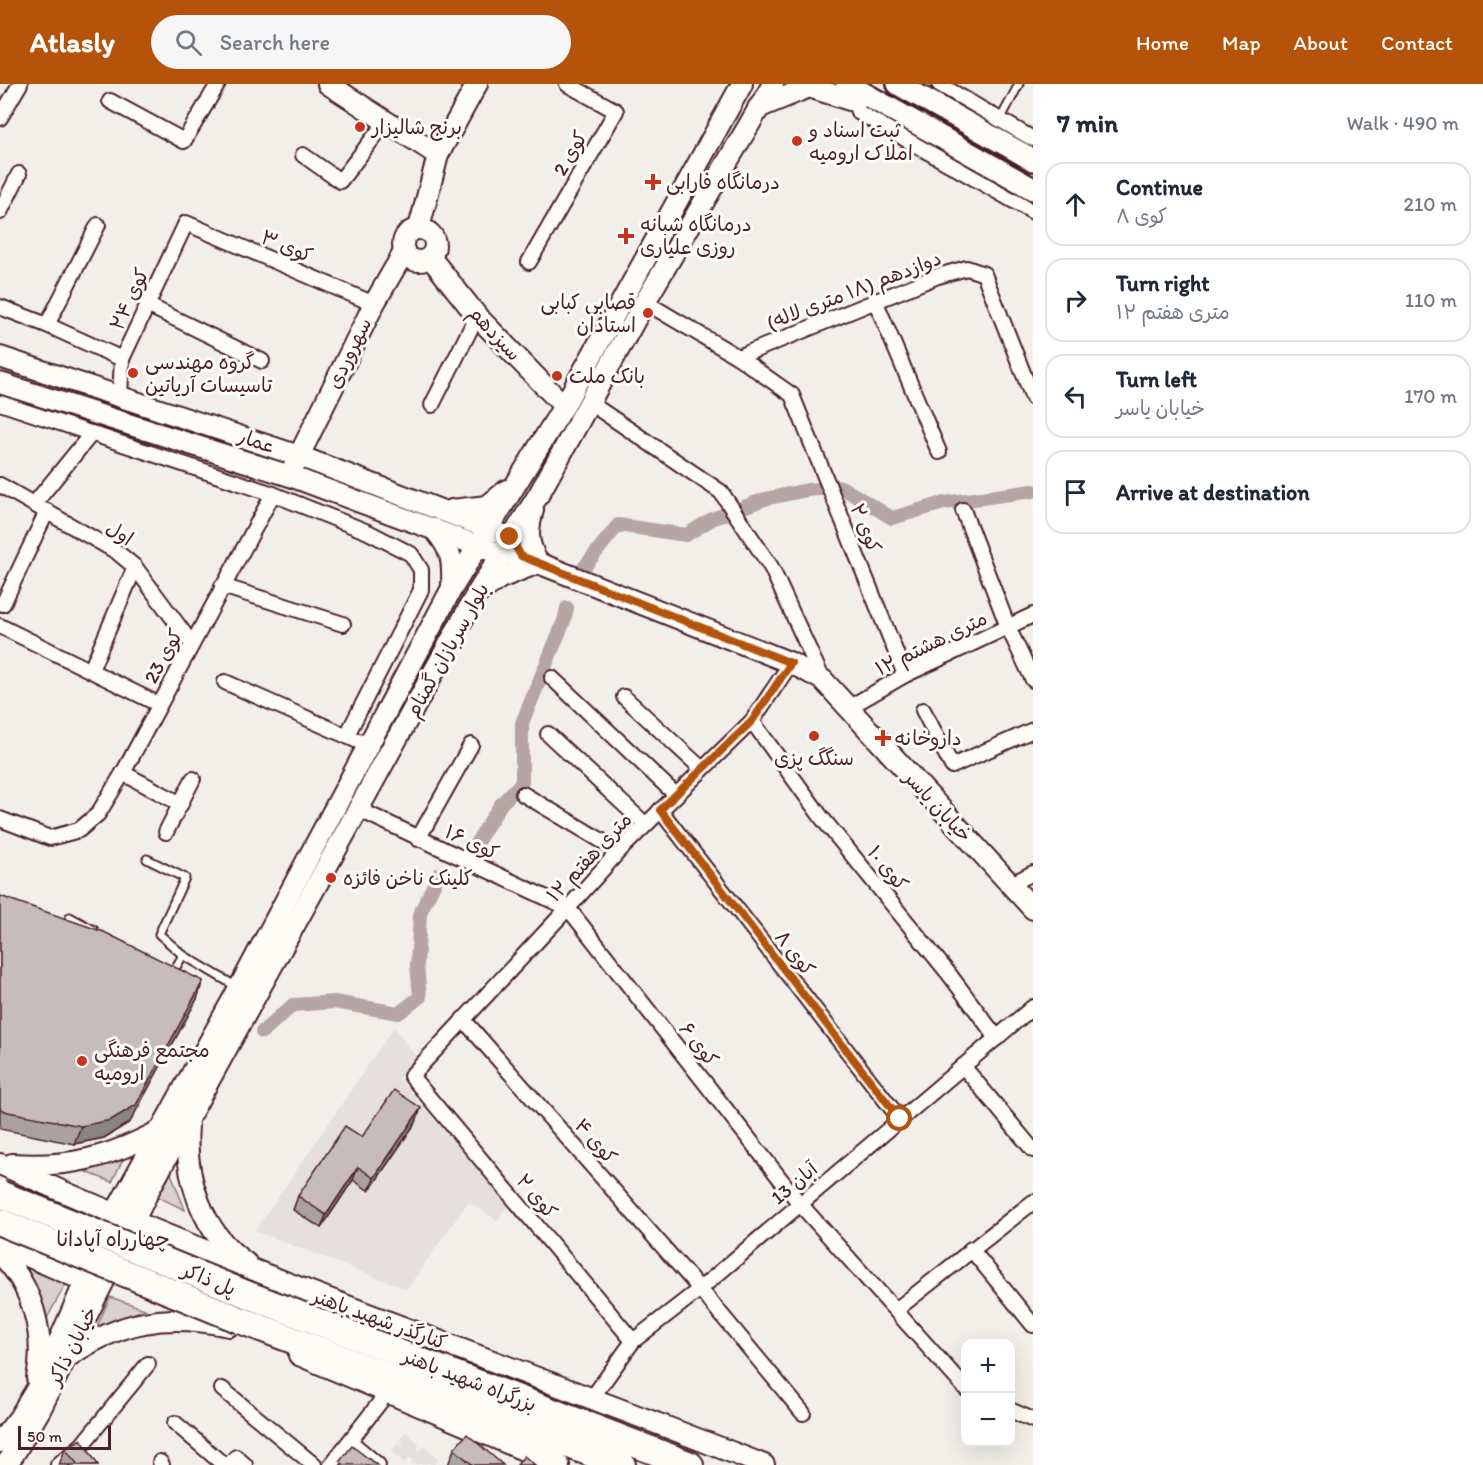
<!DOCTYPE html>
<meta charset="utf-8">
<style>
:root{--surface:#fff;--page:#f6f6f7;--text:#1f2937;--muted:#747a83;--line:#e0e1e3;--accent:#b45309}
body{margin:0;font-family:Itim,"Playpen Sans Arabic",sans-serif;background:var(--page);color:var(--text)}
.controls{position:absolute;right:18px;bottom:18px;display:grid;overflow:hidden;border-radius:12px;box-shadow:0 6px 24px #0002}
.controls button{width:54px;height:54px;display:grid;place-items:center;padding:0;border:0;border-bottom:2px solid var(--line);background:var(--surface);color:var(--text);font:30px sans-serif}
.scale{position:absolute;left:18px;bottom:15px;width:93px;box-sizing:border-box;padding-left:6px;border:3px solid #4a1f2b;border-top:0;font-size:16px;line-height:21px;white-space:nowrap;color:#4a1f2b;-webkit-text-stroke:4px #fdfcf7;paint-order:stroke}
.stop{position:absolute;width:18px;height:18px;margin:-14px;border:4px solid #b45309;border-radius:50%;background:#fff}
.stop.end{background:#b45309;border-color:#fff;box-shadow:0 2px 6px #0008}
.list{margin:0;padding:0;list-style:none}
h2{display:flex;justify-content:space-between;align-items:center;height:78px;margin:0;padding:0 24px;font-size:26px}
h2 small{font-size:20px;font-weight:400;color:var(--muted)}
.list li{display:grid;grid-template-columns:39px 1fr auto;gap:18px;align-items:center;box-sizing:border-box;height:84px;margin:0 12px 12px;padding:0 12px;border:2px solid var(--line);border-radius:18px}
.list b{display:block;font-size:22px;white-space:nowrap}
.list p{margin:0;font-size:20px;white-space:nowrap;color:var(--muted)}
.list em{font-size:20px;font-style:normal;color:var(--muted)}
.icon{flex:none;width:33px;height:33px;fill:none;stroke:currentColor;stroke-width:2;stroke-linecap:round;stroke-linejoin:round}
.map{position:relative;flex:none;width:1033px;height:1381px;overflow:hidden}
header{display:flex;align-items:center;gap:36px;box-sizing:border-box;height:84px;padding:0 30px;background:var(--accent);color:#fff}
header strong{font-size:28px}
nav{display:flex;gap:33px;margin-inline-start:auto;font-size:21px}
.search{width:420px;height:54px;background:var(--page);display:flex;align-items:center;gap:15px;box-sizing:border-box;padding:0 21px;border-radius:33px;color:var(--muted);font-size:22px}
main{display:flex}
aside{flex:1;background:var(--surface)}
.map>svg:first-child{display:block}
</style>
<header>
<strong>Atlasly</strong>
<div class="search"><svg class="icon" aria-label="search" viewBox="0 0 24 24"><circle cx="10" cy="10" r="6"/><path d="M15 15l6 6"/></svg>Search here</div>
<nav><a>Home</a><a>Map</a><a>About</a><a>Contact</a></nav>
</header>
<main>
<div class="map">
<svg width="1033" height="1381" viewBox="0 0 1033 1381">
<rect width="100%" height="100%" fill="#f2efeb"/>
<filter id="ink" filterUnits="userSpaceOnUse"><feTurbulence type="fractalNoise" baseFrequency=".0167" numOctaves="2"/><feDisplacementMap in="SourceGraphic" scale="12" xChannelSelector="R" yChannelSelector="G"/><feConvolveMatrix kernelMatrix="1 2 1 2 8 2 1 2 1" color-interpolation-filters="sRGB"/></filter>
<g filter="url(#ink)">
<g fill="#e5dfdd">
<polygon points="394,943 416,973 399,995 509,1121 497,1136 468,1118 407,1205 255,1147"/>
<polygon points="406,1348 420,1360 417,1365 419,1367 424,1362 439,1375 433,1381 429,1379 410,1381 413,1377 409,1374 405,1379 391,1368 398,1359 402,1363 404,1361 399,1356"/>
</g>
<g fill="#d9d0cf" stroke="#92787d" stroke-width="1.5">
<polygon points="124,1073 112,1098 86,1088"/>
<polygon points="169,1084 185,1126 154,1111"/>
<polygon points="26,1180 68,1196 46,1236"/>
<polygon points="110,1213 145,1225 95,1247"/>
</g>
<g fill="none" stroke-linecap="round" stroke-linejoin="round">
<g stroke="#b7a5a6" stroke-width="14">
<polyline points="582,486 618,441 686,451 712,435 765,415 807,406 841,403 892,434 944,419 1033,407"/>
<polyline points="472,766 501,720 522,698 522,639 564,537 567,524"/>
<polyline points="262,948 293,921 334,918 399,929 420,913 417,881 420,829 439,790"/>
</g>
<g stroke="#4a1f2b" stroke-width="11">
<g id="lane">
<polyline points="1000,36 1019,0"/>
<polyline points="147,775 185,794 159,850 183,871"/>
<polyline points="70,833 94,846"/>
<polyline points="172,890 183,871 237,903"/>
</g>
</g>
<g stroke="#4a1f2b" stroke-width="18">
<g id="street">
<polyline points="939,0 1033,55"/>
<polyline points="854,11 858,28 1033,128"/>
<polyline points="110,17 184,57 218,0"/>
<polyline points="0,34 20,0"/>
<polyline points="303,71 340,97 385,39"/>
<polyline points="0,128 19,90"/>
<polyline points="529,178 616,27 567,0"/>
<polyline points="875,216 939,368"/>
<polyline points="645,218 738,273 792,311 905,591"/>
<polyline points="147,221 262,277"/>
<polyline points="0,223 47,241 122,275"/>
<polyline points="47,241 98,141"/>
<polyline points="738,273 938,192 967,184 984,190 1033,314"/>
<polyline points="120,311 122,275 186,139 374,220"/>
<polyline points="0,319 273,410 368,448 411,470 421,486 421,506 347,651"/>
<polyline points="590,319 721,408 771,483 823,596"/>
<polyline points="432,321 477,232"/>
<polyline points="0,401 117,468 135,483 192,560"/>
<polyline points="35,419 92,349"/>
<polyline points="963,426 1008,543 1033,596"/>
<polyline points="222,502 343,540"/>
<polyline points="3,520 47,427"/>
<polyline points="0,542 158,620"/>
<polyline points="91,586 135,483"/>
<polyline points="552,594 676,711"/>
<polyline points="225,598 367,661"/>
<polyline points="624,613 702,685"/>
<polyline points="848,624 905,591 1033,531"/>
<polyline points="923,626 952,682 1033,646"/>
<polyline points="752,637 822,734 949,890 997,954"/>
<polyline points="548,650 646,741"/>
<polyline points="123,689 181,720"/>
<polyline points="523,710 619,767"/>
<polyline points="360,726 568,824 800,1120 966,1305"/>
<polyline points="660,726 900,1035"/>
<polyline points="0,735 50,754 79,746 98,730 123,689 273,410"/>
<polyline points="166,748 193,695"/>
<polyline points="418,755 471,661"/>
<polyline points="1011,800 1033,789"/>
<polyline points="463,935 700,1205 803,1329"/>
<polyline points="963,982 1033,1066"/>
<polyline points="971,1165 1033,1241"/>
<polyline points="897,1225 1033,1118"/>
<polyline points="633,1257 411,992 568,824 619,767 752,637 791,579"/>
<polyline points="222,1305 314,1381"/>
<polyline points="592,1314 633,1257 700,1205 1033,923"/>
<polyline points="1010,1326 1033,1336"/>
<polyline points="175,1339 224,1381"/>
<polyline points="351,1358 378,1381"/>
<polyline points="160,1378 162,1381"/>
<polyline points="58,1381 82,1361 148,1280"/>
<polyline points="228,1381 236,1373 245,1381"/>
<polyline points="331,1381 388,1308"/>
</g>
</g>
<g stroke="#4a1f2b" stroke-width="24">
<g id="secondary">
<polyline points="328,0 438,71"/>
<polyline points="758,24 809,3 856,18"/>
<polyline points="419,144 438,71 477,0"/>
<circle cx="419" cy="161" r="16"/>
<polyline points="430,173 477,232 564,322"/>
<polyline points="0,273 299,372 498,448"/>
<polyline points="0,299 290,392 500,470 518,471 791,579 823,596 1033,825"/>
<polyline points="294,382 374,220 404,168"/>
<polyline points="452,426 487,422 507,406"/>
<path d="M434 445C452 467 453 474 452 503"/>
<path d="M480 508 500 494 538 479C527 458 527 448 533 426"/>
<path d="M188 1041C184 1093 202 1149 246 1179"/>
<path d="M0 1080C250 1192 509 1280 764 1381"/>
<path d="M12 1080C70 1084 110 1073 161 1046"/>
<polyline points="0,1160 94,1201"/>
<path d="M0 1170C32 1200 46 1251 37 1294"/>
<polyline points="299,1271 559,1381"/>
<path d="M69 1272C122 1236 167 1229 229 1242"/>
<polyline points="0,1358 19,1334 42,1296 114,1131 239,904 452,504 564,322 742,0"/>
<polyline points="5,1381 14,1370 40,1326 150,1104 476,511 539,410 645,218 773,0"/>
</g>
</g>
<g stroke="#4a1f2b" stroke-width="26">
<g id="primary">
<polyline points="847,0 1033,105"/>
<polyline points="898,0 1033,76"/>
</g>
</g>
<g stroke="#4a1f2b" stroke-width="30">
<g id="highway">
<polyline points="251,1212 690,1381"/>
<polyline points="240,1236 622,1381"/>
</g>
</g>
<use href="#lane" stroke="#fdfcf7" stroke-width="7"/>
<use href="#street" stroke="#fdfcf7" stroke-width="14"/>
<use href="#secondary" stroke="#fdfcf7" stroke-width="20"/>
<use href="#primary" stroke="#fdfcf7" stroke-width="21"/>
<use href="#highway" stroke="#fdfcf7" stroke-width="26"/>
<g stroke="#4a1f2b" stroke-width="30" stroke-linecap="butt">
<g id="highway-bridge">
<polyline points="0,1110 251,1212"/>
<polyline points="0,1138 240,1236"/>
</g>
</g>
<use href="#highway-bridge" stroke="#fdfcf7" stroke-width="26"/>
</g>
<g fill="#aca1a1" stroke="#4a1f2b" stroke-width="1.5">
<polygon points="0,812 203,897 197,915 130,1038 104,1054 74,1060 0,1045"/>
<polygon points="416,1038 369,1107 353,1096 321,1144 293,1126 298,1112 362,1053"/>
<polygon points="65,1365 98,1381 59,1381"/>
<polygon points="454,1365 503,1381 448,1381"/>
</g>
<g fill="#8c8383" stroke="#4a1f2b" stroke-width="1.5">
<polygon points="203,897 197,915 130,1038 104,1054 74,1060 81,1042"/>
<polygon points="421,1024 416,1038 369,1107 374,1094"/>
<polygon points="358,1083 353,1096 321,1144 326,1131"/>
</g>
<g fill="#c8bbbb" stroke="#4a1f2b" stroke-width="1.5">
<polygon points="0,812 104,848 203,897 136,1021 111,1036 81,1042 8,1028 0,1025"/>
<polygon points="394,1006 421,1024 374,1094 358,1083 326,1131 298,1112 345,1042 362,1053"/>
<polygon points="467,1350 503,1381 473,1381 454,1365"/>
<polygon points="81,1355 98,1381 78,1381 65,1365"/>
<polygon points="352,1362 377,1381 344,1381 340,1377"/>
<polygon points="524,1372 535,1381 517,1381"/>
</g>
</g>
<g fill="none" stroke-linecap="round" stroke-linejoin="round" filter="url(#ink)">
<polyline stroke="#b45309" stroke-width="8" points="510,453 521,472 791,579 752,637 660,726 900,1035"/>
</g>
<g fill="#c8321e" stroke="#fdfcf7" stroke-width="2">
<circle cx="360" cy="43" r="6"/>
<circle cx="797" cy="57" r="6"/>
<path d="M650 89h6v6h6v6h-6v6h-6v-6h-6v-6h6z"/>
<path d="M623 143h6v6h6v6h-6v6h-6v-6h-6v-6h6z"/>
<circle cx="648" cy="229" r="6"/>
<circle cx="133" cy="289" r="6"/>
<circle cx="557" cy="292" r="6"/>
<circle cx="814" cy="652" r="6"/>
<path d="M880 645h6v6h6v6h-6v6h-6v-6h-6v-6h6z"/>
<circle cx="331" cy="794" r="6"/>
<circle cx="82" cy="977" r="6"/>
</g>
<g text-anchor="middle" stroke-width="6" stroke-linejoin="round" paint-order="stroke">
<g font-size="20" fill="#4a1f2b" stroke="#fdfcf7" text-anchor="start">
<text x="372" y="50">برنج شالیزار</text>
<text x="809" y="53">ثبت اسناد و<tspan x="809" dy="23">املاک ارومیه</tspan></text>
<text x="666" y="105">درمانگاه فارابی</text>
<text x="640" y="147">درمانگاه شبانه<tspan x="640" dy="23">روزی علیاری</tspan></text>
<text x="636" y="225" text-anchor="end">قصابی کبابی<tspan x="636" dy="23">استادان</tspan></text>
<text x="145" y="285">گروه مهندسی<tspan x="145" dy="23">تاسیسات آریاتین</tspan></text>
<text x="569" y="299">بانک ملت</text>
<text x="895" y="661">داروخانه</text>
<text x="814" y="681" text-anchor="middle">سنگگ پزی</text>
<text x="343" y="801">کلینک ناخن فائزه</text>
<text x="94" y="973">مجتمع فرهنگی<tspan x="94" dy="23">ارومیه</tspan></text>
</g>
<g font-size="20" fill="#4a1f2b" stroke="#fdfcf7">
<text transform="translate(570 69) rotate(-60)" y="7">کوی 2</text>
<text transform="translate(287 162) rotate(23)" y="7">کوی ۳</text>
<text transform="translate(854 206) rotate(-21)" y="7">دوازدهم (۱۸ متری لاله)</text>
<text transform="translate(129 215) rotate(-65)" y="7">کوی ۲۴</text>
<text transform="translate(495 249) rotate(47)" y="7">سیزدهم</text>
<text transform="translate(349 269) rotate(-64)" y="7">سهروردی</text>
<text transform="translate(257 357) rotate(19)" y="7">عمار</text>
<text transform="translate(866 444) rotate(68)" y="7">کوی ۲</text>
<text transform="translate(120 449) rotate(33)" y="7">اول</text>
<text transform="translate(931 559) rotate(-26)" y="7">۱۲ متری هشتم</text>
<text transform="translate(447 566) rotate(-61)" y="7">بلوار سربازان گمنام</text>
<text transform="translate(163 572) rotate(-61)" y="7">کوی 23</text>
<text transform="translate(938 722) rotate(47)" y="7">خیابان یاسر</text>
<text transform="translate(472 758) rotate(25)" y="7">کوی ۱۶</text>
<text transform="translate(589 773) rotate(-47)" y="7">۱۲ متری هفتم</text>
<text transform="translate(888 784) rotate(51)" y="7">کوی ۱۰</text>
<text transform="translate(795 869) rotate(52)" y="7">کوی ۸</text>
<text transform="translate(699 960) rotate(52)" y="7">کوی ۶</text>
<text transform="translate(596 1057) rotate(49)" y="7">کوی ۴</text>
<text transform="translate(794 1099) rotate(-40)" y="7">13 آبان</text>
<text transform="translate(537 1112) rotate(50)" y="7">کوی ۲</text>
<text transform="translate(209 1195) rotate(22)" y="7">پل ذاکر</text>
<text transform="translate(380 1235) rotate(20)" y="7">کنارگذر شهید باهنر</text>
<text transform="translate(72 1262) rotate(-63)" y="7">خیابان ذاکر</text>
<text transform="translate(470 1296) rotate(21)" y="7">بزرگراه شهید باهنر</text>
</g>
<g font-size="21" fill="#4a1f2b" stroke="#fdfcf7">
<text x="113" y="1162">چهارراه آپادانا</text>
</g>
</g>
</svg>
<div class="controls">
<button>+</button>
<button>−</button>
</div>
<div class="scale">50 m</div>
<div class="stop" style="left:900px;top:1035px"></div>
<div class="stop end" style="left:510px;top:453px"></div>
</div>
<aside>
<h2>7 min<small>Walk · 490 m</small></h2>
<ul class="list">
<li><svg class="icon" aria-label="ahead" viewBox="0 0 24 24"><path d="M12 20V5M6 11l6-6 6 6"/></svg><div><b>Continue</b><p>کوی ۸</p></div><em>210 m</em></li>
<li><svg class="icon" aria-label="right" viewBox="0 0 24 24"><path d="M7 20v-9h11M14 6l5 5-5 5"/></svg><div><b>Turn right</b><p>۱۲ متری هفتم</p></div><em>110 m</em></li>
<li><svg class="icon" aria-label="left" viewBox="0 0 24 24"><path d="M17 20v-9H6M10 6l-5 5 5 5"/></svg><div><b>Turn left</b><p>خیابان یاسر</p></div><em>170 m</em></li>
<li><svg class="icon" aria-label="arrive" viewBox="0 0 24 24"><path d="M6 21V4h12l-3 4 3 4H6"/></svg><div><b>Arrive at destination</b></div></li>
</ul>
</aside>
</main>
